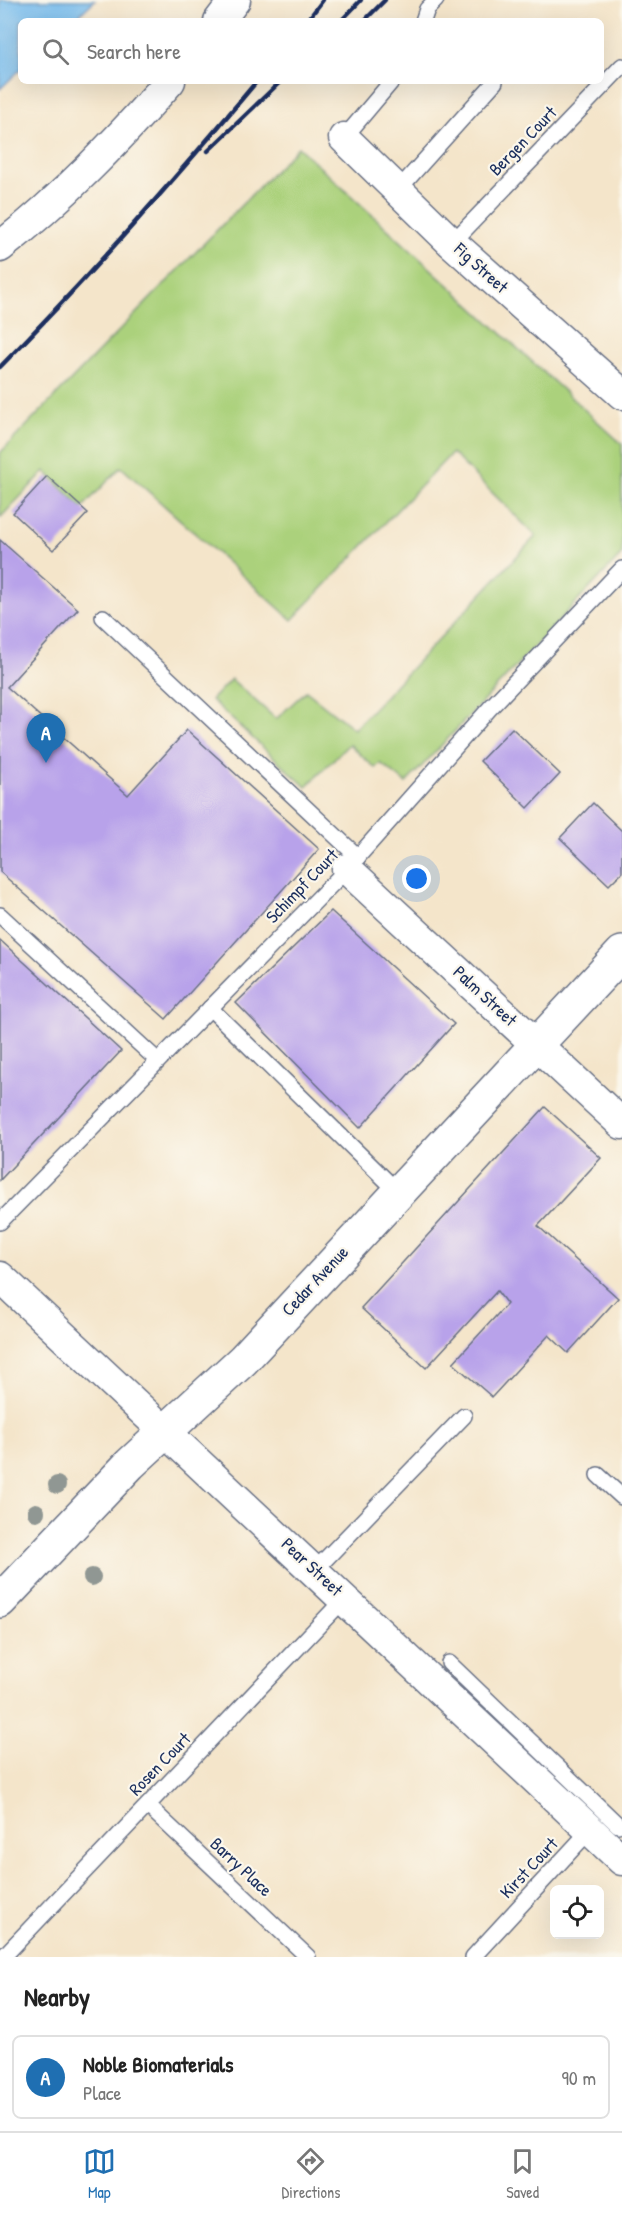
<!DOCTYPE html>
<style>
:root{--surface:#fff;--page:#f2f2f2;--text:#222;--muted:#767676;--line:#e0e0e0;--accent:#1f6fb2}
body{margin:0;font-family:"Patrick Hand",sans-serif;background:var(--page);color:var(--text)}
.controls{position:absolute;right:18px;bottom:18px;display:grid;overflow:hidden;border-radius:9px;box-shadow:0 6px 24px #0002}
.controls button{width:54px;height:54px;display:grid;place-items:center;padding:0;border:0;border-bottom:2px solid var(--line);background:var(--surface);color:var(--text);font:30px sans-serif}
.you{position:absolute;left:417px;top:879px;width:21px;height:21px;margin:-15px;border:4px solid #fff;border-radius:50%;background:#1a73e8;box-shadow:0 0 0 9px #1a73e833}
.badge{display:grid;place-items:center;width:39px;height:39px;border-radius:50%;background:var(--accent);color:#fff;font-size:20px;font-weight:700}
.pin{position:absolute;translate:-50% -50px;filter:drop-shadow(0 2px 3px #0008)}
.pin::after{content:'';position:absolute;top:32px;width:21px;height:18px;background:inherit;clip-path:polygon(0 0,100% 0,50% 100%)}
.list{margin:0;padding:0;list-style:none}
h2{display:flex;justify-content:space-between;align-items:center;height:78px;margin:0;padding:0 24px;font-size:26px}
h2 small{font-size:20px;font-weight:400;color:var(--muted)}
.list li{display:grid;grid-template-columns:39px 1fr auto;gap:18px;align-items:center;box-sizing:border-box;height:84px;margin:0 12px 12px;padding:0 12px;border:2px solid var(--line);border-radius:9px}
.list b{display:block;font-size:22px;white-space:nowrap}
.list p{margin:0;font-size:20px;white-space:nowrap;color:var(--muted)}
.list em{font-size:20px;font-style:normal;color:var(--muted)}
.icon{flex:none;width:33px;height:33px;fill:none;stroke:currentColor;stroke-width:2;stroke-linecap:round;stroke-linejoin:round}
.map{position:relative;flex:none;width:622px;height:1957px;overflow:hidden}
.search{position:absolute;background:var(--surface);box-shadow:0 6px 24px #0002;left:18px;right:18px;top:18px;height:66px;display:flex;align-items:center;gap:15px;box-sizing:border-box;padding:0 21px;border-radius:9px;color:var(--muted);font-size:22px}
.sheet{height:174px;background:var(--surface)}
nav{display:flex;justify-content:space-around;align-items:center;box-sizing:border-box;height:84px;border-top:2px solid var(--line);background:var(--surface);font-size:16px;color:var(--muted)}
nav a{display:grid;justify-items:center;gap:3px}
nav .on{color:var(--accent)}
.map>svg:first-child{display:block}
</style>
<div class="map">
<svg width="622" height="1957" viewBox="0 0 622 1957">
<rect width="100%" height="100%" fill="#fbf7ec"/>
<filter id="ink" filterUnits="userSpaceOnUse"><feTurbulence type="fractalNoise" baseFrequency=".0167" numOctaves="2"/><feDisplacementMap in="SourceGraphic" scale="12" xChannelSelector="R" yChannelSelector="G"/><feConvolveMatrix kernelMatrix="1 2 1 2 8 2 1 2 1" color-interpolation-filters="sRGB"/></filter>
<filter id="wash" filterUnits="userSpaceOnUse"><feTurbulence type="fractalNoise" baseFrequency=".008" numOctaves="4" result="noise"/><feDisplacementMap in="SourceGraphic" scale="24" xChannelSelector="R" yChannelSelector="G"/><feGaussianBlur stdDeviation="1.35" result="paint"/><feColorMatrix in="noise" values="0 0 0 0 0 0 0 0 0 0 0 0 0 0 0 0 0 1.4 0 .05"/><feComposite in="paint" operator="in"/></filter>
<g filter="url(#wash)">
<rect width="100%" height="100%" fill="#f4e5ca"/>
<polygon fill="#abd17c" stroke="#63806d" stroke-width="1.5" points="298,147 622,444 622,554 406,783 380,763 375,768 349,744 306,787 211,700 231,679 276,719 306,691 354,729 536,536 452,453 292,620 121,467 82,508 45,471 1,517 0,517 0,453"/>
<polygon fill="#76bcee" stroke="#4876a6" stroke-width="1.5" points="0,0 95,0 73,21 21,21 21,69 0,89"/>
<g id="blocks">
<g fill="#b8a2ea">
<polygon points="47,476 88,513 53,550 13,513"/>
<polygon points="0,540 78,609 7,687 128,795 187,730 319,849 166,1019 0,872"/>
<polygon points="512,728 560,774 528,808 480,761"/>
<polygon points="593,803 622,831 622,872 609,885 560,838"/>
<polygon points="331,911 454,1024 360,1128 236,1003"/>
<polygon points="0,940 121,1051 0,1180"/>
<polygon points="545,1107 601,1158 538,1226 618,1298 568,1353 549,1335 492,1397 453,1363 507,1304 497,1291 426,1368 361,1308"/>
</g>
</g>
</g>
<g filter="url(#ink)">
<use href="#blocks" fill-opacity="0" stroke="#676f84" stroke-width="1.5"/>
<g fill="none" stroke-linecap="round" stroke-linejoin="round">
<g stroke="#676f84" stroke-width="18">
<g id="service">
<polyline points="423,21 427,9 436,0"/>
<polyline points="344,138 392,81"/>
<polyline points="398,190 495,82"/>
<polyline points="452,243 622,66"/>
<polyline points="103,617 358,857"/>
<polyline points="0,915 158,1061"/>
<polyline points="210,1008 398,1192"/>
<polyline points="0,1222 347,869 490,708 622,569"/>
<polyline points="598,1475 622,1497"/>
<polyline points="315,1570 464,1416"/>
<polyline points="449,1663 618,1825"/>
<polyline points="148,1806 308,1957"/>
<polyline points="3,1957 345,1598"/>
<polyline points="473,1957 590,1830 595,1829"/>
</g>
</g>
<g stroke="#676f84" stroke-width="33">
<g id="minor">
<polyline points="219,21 235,0"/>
<polyline points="344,138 452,243 622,394"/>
<path d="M0 247C63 198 117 141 170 81"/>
<polyline points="347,869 622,1124"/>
<polyline points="0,1277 622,1860"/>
</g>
</g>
<g stroke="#676f84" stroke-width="36">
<polyline id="primary" points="0,1601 130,1464 243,1360 622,953"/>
</g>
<use href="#service" stroke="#fff" stroke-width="15"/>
<use href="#minor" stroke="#fff" stroke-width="30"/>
<use href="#primary" stroke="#fff" stroke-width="33"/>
<g stroke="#1b2f5e" stroke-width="4.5">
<polyline points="307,21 323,0"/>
<polyline points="341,21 361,0"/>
<polyline points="364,21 385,0"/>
<polyline points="208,151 281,81"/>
<path d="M0 367C90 276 175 179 257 81"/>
</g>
</g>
<g fill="#909793">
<circle cx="57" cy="1485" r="9"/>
<circle cx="36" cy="1512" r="9"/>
<circle cx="92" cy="1577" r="9"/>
</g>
</g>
<g text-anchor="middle" stroke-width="4.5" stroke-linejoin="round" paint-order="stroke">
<g font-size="18" fill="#1b2f5e" stroke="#fbf7ec">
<text transform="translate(523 141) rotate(-46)" y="6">Bergen Court</text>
<text transform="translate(481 268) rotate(42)" y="6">Fig Street</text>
<text transform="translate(302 886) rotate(-46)" y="6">Schimpf Court</text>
<text transform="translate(485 996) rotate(43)" y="6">Palm Street</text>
<text transform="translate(315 1281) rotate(-47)" y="6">Cedar Avenue</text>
<text transform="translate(312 1567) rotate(43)" y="6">Pear Street</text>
<text transform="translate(160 1764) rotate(-46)" y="6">Rosen Court</text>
<text transform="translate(241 1867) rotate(43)" y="6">Barry Place</text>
<text transform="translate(529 1868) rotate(-47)" y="6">Kirst Court</text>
</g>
</g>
</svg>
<div class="controls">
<button><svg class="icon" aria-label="locate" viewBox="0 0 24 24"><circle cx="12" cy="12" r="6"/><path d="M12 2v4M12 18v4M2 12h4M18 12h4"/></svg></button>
</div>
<div class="you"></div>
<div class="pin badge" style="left:46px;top:763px">A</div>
<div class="search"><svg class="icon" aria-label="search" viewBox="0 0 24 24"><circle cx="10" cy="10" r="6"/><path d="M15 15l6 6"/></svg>Search here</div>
</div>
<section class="sheet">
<h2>Nearby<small></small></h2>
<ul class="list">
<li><span class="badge">A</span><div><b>Noble Biomaterials</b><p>Place</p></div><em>90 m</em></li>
</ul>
</section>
<nav>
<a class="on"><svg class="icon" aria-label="map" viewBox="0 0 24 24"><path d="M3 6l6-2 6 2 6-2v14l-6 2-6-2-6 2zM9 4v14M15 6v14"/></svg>Map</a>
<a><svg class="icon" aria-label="directions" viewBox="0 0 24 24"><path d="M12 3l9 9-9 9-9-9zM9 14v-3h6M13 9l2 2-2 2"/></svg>Directions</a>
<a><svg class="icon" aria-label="saved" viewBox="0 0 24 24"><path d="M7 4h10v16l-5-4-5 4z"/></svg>Saved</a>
</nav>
